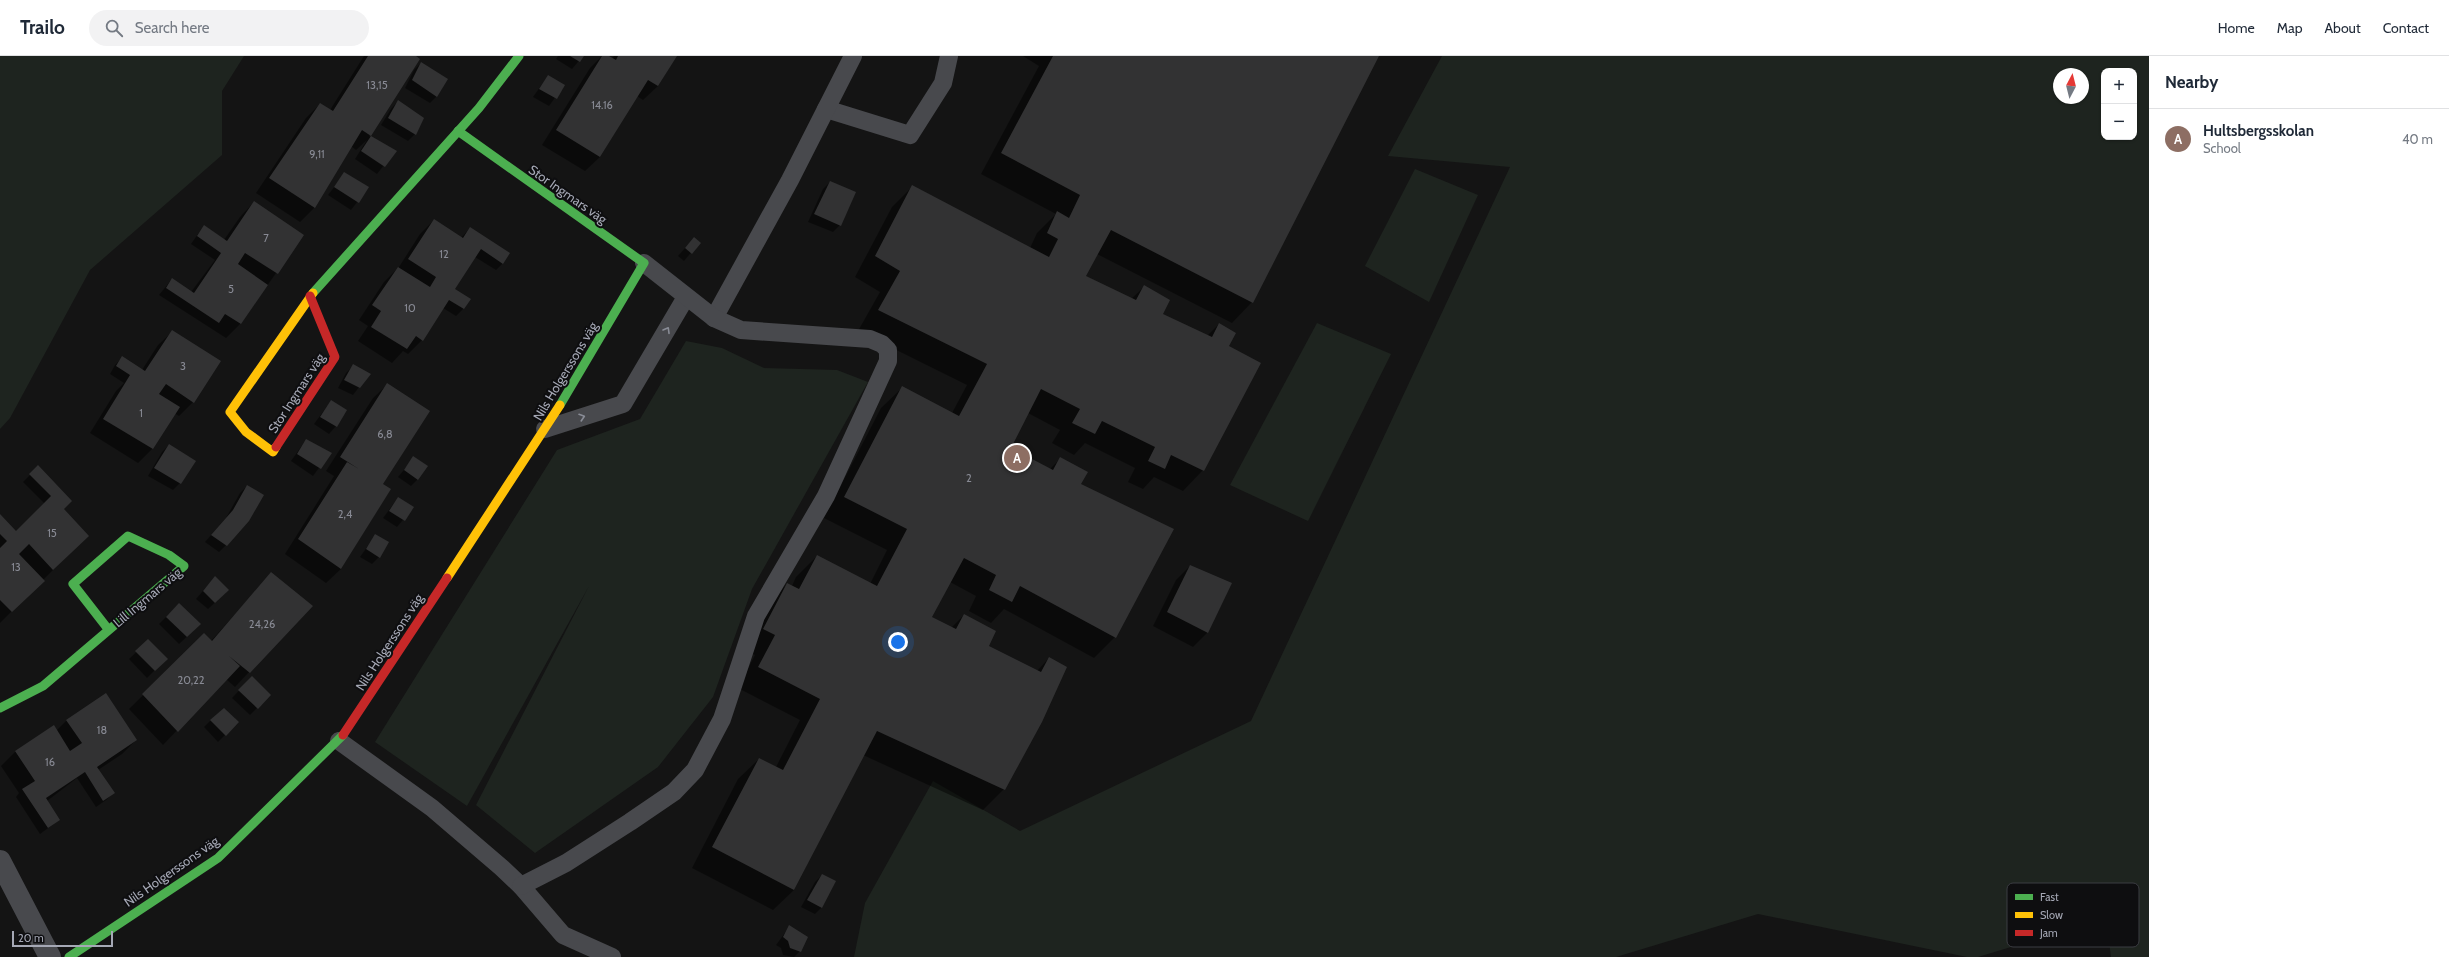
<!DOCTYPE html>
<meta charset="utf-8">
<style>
:root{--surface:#fff;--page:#f2f2f3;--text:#1f2937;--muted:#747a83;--line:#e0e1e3;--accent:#72747d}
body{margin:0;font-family:Cabin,sans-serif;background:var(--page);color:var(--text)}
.controls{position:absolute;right:12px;top:12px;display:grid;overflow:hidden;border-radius:8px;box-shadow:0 1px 3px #0004}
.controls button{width:36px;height:36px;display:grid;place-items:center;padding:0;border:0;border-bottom:1px solid var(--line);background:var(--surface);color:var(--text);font:20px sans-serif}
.compass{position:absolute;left:2053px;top:12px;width:36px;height:36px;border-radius:50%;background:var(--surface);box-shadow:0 1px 3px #0004;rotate:7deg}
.scale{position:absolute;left:12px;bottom:10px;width:101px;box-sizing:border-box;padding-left:4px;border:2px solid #a5a8b5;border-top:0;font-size:11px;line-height:14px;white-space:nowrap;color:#a5a8b5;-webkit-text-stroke:3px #0e0e10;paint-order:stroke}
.you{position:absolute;left:898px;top:586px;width:14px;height:14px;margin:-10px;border:3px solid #fff;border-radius:50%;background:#1a73e8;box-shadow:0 0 0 6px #1a73e833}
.badge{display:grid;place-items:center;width:26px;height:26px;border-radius:50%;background:var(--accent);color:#fff;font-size:13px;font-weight:700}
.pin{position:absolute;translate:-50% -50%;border:2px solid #fff;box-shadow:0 1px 4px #0006}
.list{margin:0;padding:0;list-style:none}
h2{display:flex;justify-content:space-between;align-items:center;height:52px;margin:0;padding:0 16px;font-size:17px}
h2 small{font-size:13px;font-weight:400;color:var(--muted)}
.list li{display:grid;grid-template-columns:26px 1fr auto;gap:12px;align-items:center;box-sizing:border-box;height:60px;padding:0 16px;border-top:1px solid var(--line)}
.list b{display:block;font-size:15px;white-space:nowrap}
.list p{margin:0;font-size:13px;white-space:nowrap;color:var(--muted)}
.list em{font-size:13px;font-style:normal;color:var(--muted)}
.icon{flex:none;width:22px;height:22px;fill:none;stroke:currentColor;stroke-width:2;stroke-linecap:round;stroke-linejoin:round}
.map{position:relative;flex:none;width:2149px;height:901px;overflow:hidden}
header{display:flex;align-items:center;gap:24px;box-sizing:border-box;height:56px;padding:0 20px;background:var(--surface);border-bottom:1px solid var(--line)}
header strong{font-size:19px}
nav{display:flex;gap:22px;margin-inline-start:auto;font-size:14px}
.search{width:280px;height:36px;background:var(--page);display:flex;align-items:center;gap:10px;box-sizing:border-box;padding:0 14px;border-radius:22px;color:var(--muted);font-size:15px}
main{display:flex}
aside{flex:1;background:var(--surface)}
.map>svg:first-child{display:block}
</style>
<header>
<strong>Trailo</strong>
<div class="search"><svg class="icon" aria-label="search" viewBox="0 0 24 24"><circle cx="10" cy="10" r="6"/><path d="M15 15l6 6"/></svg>Search here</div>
<nav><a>Home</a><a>Map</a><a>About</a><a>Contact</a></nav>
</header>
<main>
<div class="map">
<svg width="2149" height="901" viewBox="0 0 2149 901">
<rect width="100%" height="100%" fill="#141414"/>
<g fill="#1e241f" fill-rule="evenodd">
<polygon points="0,0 244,0 222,35 222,99 90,214 10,362 0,373"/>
<path d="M1442 0H2149V901H2111L2106 862 1978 901H1967L1758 858 1616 901H854L865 847 933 725 1020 775 1251 665 1510 111 1388 100ZM2104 15H2134V81H2104ZM2059 18H2083V42H2059Z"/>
<polygon points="1415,113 1478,139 1429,246 1365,210"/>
<polygon points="1317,267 1391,298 1308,465 1230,429"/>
<polygon points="686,285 722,292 764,312 837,314 868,326 752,533 713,641 658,711 535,797 476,749 589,530 467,750 375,686 557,394 640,363"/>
</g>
<g fill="#0007">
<polygon points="364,0 414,0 419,3 369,80 395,95 377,118 355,103 367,84 356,94 351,90 314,152 300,166 256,137 306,62 320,48 330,54"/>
<polygon points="558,0 583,0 572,13 556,3"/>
<polygon points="602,0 612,3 614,0 676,0 658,30 643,44 637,40 600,101 585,115 542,89 590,12"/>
<polygon points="1023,0 1378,0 1252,246 1232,267 1097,198 1085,220 1131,243 1144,231 1162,258 1207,280 1219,268 1228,290 1203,414 1183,435 1154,421 1143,433 1128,426 1135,412 1085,387 1074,399 1052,387 1060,374 1028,357 1009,392 1050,413 1060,403 1080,429 1115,581 1094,602 1004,553 991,567 969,555 976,540 950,526 931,561 951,572 964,559 987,590 1037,615 1049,602 1004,733 983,754 863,699 794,834 773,854 692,812 738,723 759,703 776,711 800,664 738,632 755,599 743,593 766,549 787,528 792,530 796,521 817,500 870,528 887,494 824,462 881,352 902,332 952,357 967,329 858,275 880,236 855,221 892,151 913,130 1030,192 1037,177 1056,158 981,118 1039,10"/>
<polygon points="421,7 437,40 430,47 405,32 414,14"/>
<polygon points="548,20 564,29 549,50 533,41"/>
<polygon points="398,45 415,78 408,85 381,69 391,53"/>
<polygon points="345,117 368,132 351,154 328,139"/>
<polygon points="830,126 840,169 833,176 808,166 823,133"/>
<polygon points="254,146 303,179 240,268 226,282 159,239 172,223 191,236 215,204 191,188 198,178 205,170 224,184 240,161"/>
<polygon points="434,164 461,182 470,172 503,207 496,214 475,201 453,233 469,244 463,253 456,260 443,252 422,284 408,298 403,295 392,307 358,285 368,270 359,264 384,226 399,211 420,178"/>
<polygon points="694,182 699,187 684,205 678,200"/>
<polygon points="173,275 193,346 179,360 174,357 152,393 138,407 90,377 116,335 124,327 110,318 115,309 122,302 142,314 158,289"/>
<polygon points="353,310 369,318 353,339 338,332 346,317"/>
<polygon points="388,328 382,429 390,434 341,513 326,527 285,498 334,420 326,415 373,342"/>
<polygon points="331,345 336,370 329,378 314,368"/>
<polygon points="306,384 330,397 313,420 291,405"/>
<polygon points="169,389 180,427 173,434 148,420 162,396"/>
<polygon points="414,402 418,423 411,430 398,421"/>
<polygon points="38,411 62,453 73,494 0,567 0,460 16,476 45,448 23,426"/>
<polygon points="247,430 226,489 219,496 205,486 226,462 240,437"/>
<polygon points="398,442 413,452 397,471 383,462"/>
<polygon points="375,480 379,501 372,508 360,501"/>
<polygon points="1190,510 1231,528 1207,577 1193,591 1153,570 1176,524"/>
<polygon points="271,518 311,550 235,631 226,623 163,689 129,653 204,579 211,585"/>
<polygon points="208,529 221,541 208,553 196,543"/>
<polygon points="179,548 193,575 179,588 159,568"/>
<polygon points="148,585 166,603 147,622 129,603"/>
<polygon points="252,621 270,639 250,659 232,642"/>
<polygon points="67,664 136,684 122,698 98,714 113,737 106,744 96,751 77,722 47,745 59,764 40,778 16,741 19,737 1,710 15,696 56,675"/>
<polygon points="211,664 225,679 218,686 204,671"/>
<polygon points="822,819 822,851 815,858 801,851 815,826"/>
<polygon points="790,870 800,895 794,901 783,899 781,892 776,889"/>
</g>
<g fill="#323233">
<polygon points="368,0 416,0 420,3 371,80 362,74 315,152 269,122 320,47 333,55"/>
<polygon points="570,0 584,0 580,6"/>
<polygon points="602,0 609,0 616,4 618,0 677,0 658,30 648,24 600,101 556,74"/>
<polygon points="1053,0 1379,0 1253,247 1111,174 1086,220 1136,244 1144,229 1170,244 1163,258 1212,281 1219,267 1236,277 1229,290 1261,307 1204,415 1171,399 1165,413 1148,405 1155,391 1102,365 1095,378 1072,367 1080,353 1041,333 1011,392 1053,414 1060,401 1088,416 1081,428 1174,473 1116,582 1020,530 1012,546 989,534 996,519 964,502 932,561 956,573 964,558 996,575 989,590 1041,616 1049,601 1067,611 1042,666 1005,734 877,675 794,834 712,791 759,702 783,714 820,643 758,611 775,579 763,573 787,527 799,533 817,499 877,530 907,473 844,441 902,330 959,360 987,308 878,254 900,215 875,200 912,129 1049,201 1058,183 1047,177 1057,155 1069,162 1080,139 1001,97"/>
<polygon points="421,6 448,23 437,41 412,24"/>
<polygon points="548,19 565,29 557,43 539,33"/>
<polygon points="398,44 424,62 416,79 388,62"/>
<polygon points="371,80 397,95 385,111 361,95"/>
<polygon points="344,116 369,131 359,147 334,131"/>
<polygon points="830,125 856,136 841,170 814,158"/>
<polygon points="254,145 304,179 278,218 245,197 238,208 268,229 241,268 225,258 219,267 166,232 172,222 194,237 221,197 197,180 204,169 227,185"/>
<polygon points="434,163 463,182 470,171 510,197 503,208 481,193 455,233 471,243 464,253 449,244 423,285 416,280 407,293 371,271 381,255 372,249 398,211 430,231 436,221 408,203"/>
<polygon points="694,181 701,187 692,198 685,192"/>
<polygon points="172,274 221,305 194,347 166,328 159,338 180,351 153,393 103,363 130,319 116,310 122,300 145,315"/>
<polygon points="353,308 371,318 360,332 344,324"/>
<polygon points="387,327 430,355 383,428 391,433 341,513 298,483 347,406 359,413 340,401"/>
<polygon points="331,344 347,354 337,371 320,361"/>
<polygon points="306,383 332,397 321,413 297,398"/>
<polygon points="169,388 196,405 181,428 154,412"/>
<polygon points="413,400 428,410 418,424 404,414"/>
<polygon points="38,409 72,445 64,453 89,480 53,514 29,488 19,498 45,525 12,556 0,544 0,492 7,485 0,478 0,458 16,475 51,440 29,418"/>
<polygon points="247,429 264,439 249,465 227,490 211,479 233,454"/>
<polygon points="398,441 414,451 405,465 389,455"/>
<polygon points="375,478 389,486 380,502 366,493"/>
<polygon points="1190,509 1232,527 1208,577 1167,556"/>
<polygon points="271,516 313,550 250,617 229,600 240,610 178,676 142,638 204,577 212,585"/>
<polygon points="215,520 229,534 215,547 203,535"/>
<polygon points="179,547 201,568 187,581 166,561"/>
<polygon points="148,583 168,603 155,615 135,595"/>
<polygon points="252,620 271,639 258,653 238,634"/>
<polygon points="106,637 137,684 97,711 115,737 103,745 85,716 46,742 60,764 48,772 22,733 35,725 15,695 54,669 70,695 82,687 66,664"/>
<polygon points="224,652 239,666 226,680 210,664"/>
<polygon points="822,818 836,825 822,852 807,844"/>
<polygon points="789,869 808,881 801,896 790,892 788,885 783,881"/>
</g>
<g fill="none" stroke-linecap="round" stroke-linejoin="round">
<g stroke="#48494d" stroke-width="18">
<polyline points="826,53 910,79 943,27 949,0"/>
<polyline points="714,262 790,124 853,0"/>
<polyline points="545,373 623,348 686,241"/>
<polyline points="339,685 432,752 502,812 521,830 563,879 612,901"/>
<polyline points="521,830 566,807 630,766 674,736 695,714 722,663 756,560 826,440 888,305 888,294 882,288 870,283 741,274 714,262 644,207"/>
</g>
<polyline stroke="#48494d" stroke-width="22" points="0,805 50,901"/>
<g stroke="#4caf50" stroke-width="9">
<polyline points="458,75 644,207 560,349"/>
<polyline points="313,237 479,52 519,0"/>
<polyline points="0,652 43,630 184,510 169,499 128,480 73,528 108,573"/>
<polyline points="69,901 218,802 343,679"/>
</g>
<g stroke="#ffc107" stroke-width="9">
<polyline points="276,391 273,396 246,376 230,356 313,237"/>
<polyline points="447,522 560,349"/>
</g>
<g stroke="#c62828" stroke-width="9">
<polyline points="276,391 335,301 310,240"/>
<polyline points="343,679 447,522"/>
</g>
</g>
<defs><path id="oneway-chevron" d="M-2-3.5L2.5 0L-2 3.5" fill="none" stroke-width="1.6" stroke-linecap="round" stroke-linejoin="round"/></defs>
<g stroke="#898c96">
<use href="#oneway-chevron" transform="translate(667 274) rotate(-60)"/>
<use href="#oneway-chevron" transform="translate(582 361) rotate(-18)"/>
</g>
<g text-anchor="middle" stroke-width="4" stroke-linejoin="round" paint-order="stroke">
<g font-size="11" fill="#888a94">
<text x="377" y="33">13,15</text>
<text x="602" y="53">14.16</text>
<text x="317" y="102">9,11</text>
<text x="266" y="186">7</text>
<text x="444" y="202">12</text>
<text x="231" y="237">5</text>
<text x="410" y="256">10</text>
<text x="183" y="314">3</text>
<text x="141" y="361">1</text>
<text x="385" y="382">6,8</text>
<text x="969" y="426">2</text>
<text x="345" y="462">2,4</text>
<text x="52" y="481">15</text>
<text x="16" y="515">13</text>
<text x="262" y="572">24,26</text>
<text x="191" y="628">20,22</text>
<text x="102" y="678">18</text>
<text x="50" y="710">16</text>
</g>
<g font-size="13" fill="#a5a8b5" stroke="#0e0e10">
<text transform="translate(568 138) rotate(35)" y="5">Stor Ingmars väg</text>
<text transform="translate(565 315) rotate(-59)" y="5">Nils Holgerssons väg</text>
<text transform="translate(296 337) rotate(-57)" y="5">Stor Ingmars väg</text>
<text transform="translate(147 541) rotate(-40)" y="5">Lill Ingmars väg</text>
<text transform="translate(389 586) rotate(-57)" y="5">Nils Holgerssons väg</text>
<text transform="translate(171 815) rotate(-35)" y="5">Nils Holgerssons väg</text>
</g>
</g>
<rect x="2007" y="827" width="132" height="64" rx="6" fill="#0e0e10" stroke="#3b3c42" stroke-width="1"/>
<rect x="2015" y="838" width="18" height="6" fill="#4caf50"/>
<rect x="2015" y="856" width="18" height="6" fill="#ffc107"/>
<rect x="2015" y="874" width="18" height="6" fill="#c62828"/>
<g font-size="11" fill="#a5a8b5">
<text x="2040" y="845">Fast</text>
<text x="2040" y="863">Slow</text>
<text x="2040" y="881">Jam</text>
</g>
</svg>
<div class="controls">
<button>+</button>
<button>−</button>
</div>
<svg class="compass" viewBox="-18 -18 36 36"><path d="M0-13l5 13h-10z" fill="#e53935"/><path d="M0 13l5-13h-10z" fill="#747a83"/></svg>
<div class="scale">20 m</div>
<div class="you"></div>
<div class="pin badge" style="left:1017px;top:402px;background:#8d6e63">A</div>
</div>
<aside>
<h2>Nearby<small></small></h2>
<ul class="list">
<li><span class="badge" style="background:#8d6e63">A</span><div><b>Hultsbergsskolan</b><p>School</p></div><em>40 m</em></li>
</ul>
</aside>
</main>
